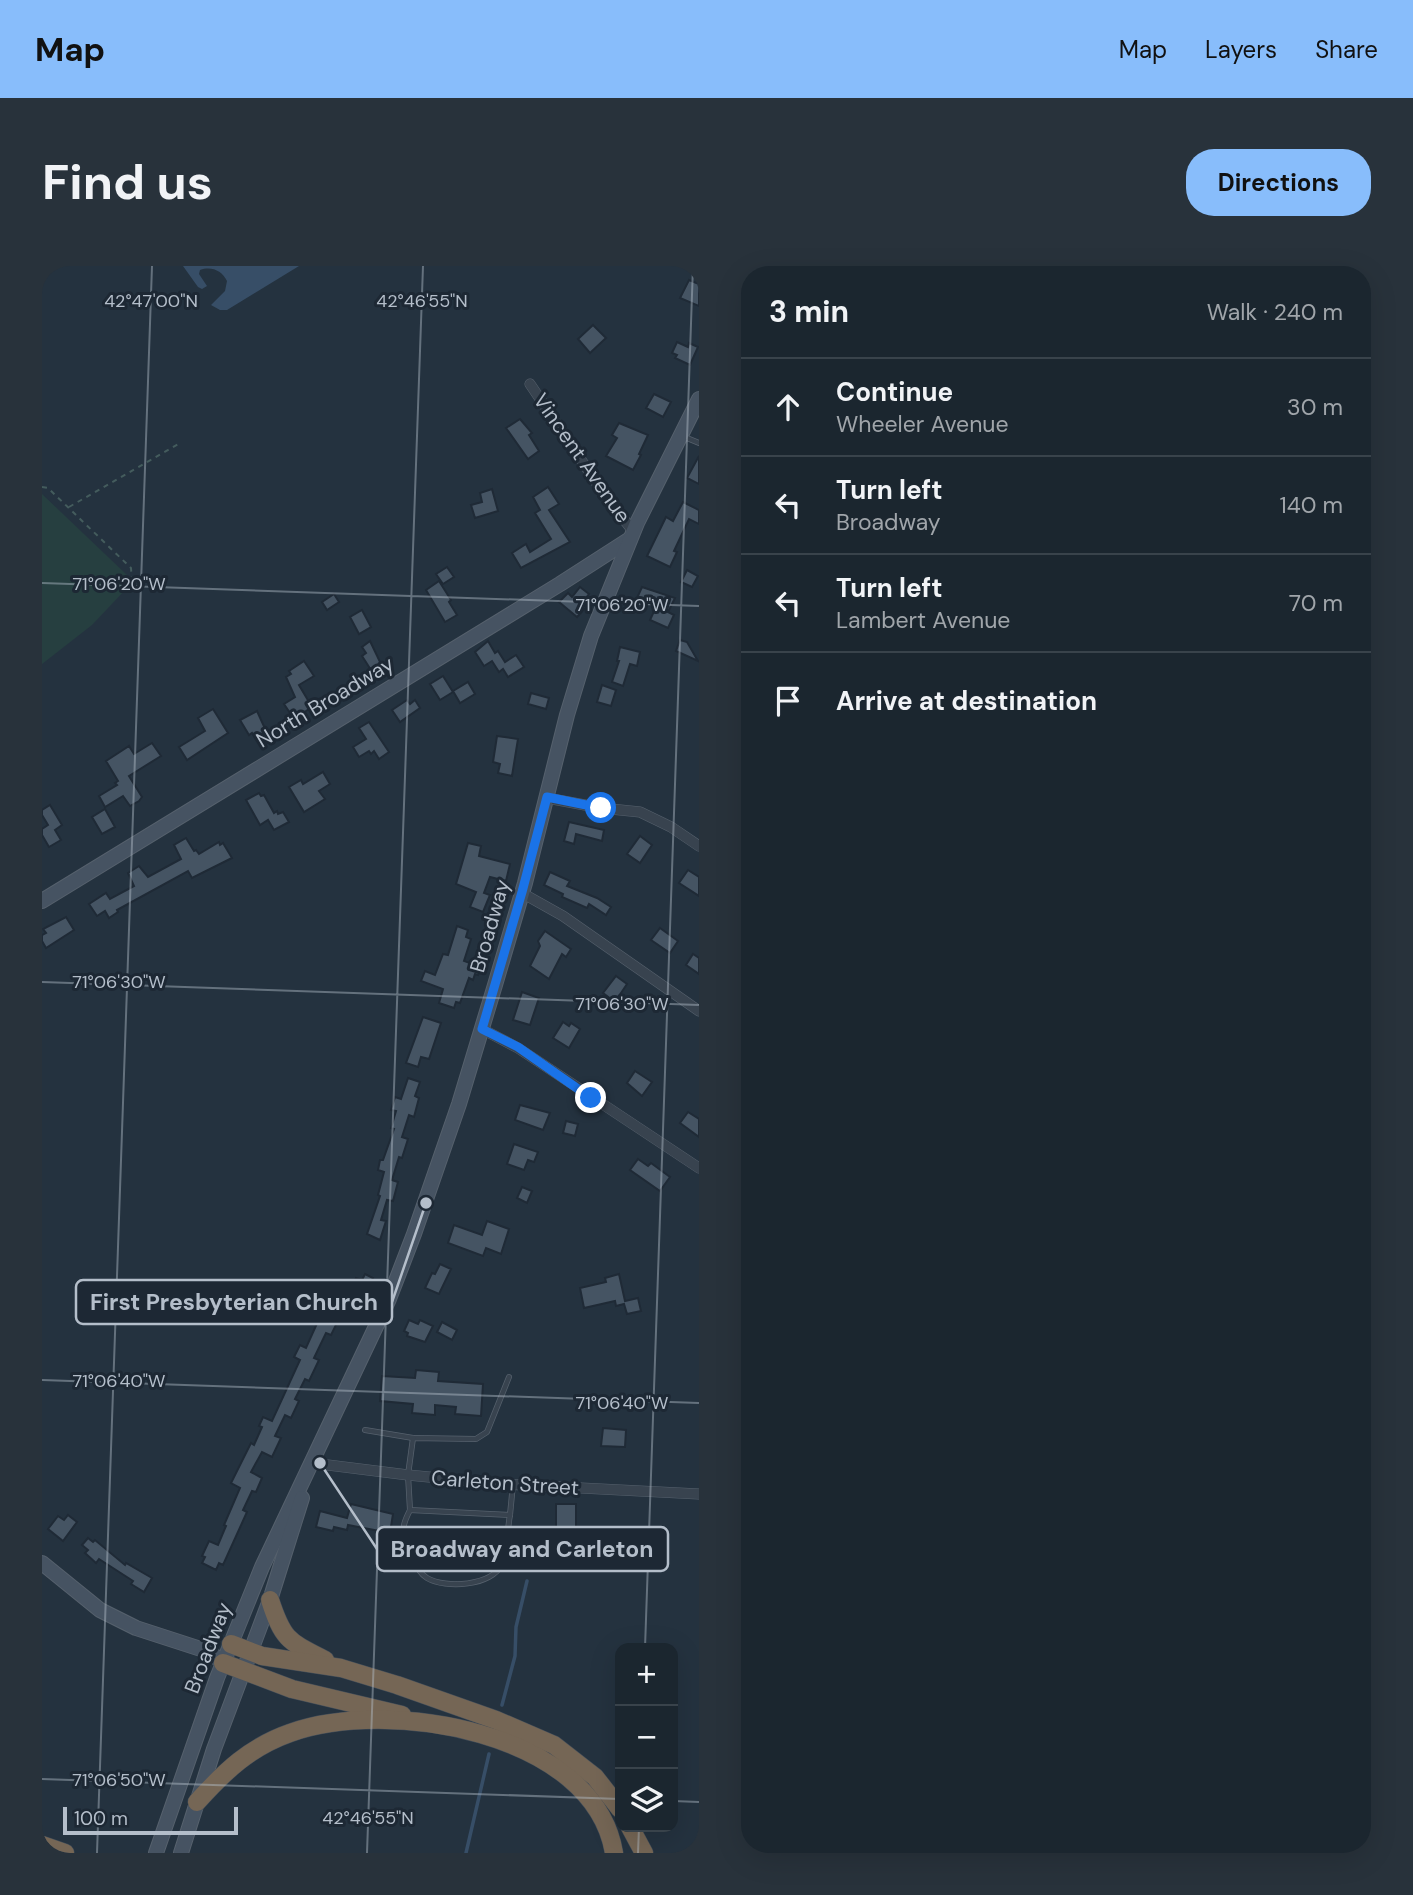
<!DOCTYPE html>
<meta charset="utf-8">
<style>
:root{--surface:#1b262f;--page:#28323b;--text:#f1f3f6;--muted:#a0a5aa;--line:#39434b;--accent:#88bdfb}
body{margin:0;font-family:"DM Sans",sans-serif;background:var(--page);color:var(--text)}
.controls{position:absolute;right:21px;bottom:21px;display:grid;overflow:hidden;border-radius:14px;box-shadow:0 7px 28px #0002}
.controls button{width:63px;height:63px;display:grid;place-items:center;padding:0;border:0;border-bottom:2px solid var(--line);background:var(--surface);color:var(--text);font:35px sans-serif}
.scale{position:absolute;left:21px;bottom:18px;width:175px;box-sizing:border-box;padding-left:7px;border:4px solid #b4beca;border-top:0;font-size:19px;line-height:24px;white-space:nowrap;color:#b4beca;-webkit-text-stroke:5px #1d2834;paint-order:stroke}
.stop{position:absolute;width:21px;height:21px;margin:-16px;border:5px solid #1a73e8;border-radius:50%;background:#fff}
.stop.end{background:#1a73e8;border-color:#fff;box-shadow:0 2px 7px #0008}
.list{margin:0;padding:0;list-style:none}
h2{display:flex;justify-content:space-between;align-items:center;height:91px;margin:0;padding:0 28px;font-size:30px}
h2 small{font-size:23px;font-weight:400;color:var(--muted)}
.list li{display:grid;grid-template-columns:46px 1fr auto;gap:21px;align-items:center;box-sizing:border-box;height:98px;padding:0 28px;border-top:2px solid var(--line)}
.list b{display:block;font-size:26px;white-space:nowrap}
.list p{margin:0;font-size:23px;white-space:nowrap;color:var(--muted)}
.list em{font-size:23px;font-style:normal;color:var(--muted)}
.icon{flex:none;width:38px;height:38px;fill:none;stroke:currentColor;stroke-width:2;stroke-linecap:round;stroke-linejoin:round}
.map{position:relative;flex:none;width:657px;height:1587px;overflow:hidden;border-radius:28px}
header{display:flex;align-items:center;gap:42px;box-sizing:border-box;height:98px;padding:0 35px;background:var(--accent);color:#111}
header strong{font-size:33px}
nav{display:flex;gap:38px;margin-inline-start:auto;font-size:24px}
.intro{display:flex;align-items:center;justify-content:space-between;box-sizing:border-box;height:168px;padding:0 42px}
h1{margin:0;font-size:49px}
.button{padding:18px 32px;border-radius:28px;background:var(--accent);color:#111;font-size:24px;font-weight:700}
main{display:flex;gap:42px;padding:0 42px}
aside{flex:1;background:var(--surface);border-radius:28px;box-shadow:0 7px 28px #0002}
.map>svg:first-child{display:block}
</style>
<header>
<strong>Map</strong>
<nav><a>Map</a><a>Layers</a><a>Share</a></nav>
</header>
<div class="intro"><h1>Find us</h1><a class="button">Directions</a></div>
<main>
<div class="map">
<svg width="657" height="1587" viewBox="0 0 657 1587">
<rect width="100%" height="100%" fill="#24323f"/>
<polygon fill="#263f40" points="0,228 86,310 85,322 50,359 0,398"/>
<path fill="#374e67" d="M141 0H257L185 44H178L169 39 183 25 185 15C180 5 170 0 158 4L157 8 165 20 160 23 156 21Z"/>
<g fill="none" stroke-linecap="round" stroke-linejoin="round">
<g stroke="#374e67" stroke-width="3.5">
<polyline points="460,1439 473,1390 474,1361 485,1315"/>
<polyline points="424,1587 447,1488"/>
</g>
</g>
<g fill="#455463" stroke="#1f2a36" stroke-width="2">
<polygon points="647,14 657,18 657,40 638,32"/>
<polygon points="551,59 564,72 548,87 536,73"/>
<polygon points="635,76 646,81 647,77 656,81 648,99 633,92 635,89 630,87"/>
<polygon points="612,128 629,136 621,151 604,142"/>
<polygon points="478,153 490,167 487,169 497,185 486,193 464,162"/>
<polygon points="577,157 606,169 597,188 599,189 591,204 564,190 575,172 570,169"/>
<polygon points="657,190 657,218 645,212"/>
<polygon points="506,221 517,238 507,244 528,276 479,302 470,287 484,278 488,286 509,273 493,247 498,244 491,231"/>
<polygon points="450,223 456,245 433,252 429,239 440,236 438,227"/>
<polygon points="641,236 657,244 657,258 647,253 632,285 635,286 628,301 605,290 624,251 631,255"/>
<polygon points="405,301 412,311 401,318 394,308"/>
<polygon points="645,304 656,310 650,321 639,316"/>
<polygon points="397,315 409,334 407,336 415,349 403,356 384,324"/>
<polygon points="538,321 547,328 540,337 544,341 535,351 517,336 526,327 530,331"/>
<polygon points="600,321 633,332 626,346 632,349 626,362 608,354 614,341 595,332"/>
<polygon points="292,328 297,336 285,344 280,336"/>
<polygon points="320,344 329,361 317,368 308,351"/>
<polygon points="638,374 645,376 656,395 634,385"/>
<polygon points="328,375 339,398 329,404 320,390 324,387 320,381"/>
<polygon points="446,375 453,387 456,385 463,396 474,389 482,401 466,411 461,403 457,406 450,395 442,400 433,386"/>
<polygon points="578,381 598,386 595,400 588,398 581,420 570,416 577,395 575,395"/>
<polygon points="262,395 272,410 257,419 270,441 252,453 242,438 253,431 244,411 249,408 247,405"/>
<polygon points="401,410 411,426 398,434 388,418"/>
<polygon points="426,416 433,428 418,437 411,425"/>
<polygon points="560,419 574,424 569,440 555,436"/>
<polygon points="489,427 507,432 504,443 486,438"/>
<polygon points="365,434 368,438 373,434 378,442 358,456 350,444"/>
<polygon points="171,443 186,467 145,494 137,481 163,465 156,452"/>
<polygon points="215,445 225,467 214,473 210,467 207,469 198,454"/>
<polygon points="327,456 347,486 337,493 332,485 329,488 327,485 317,491 311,481 324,473 317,462"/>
<polygon points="455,470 476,473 470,510 456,507 458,498 451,496"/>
<polygon points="110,477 119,490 87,510 100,531 97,535 88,540 81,530 63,541 57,530 75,519 73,517 76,515 64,495 87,480 92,488"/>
<polygon points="281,506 288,518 277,525 283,533 262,546 247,521 259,514 261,518"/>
<polygon points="217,527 219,530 222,529 232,547 235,545 236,548 241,546 247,556 232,564 226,554 218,559 204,534"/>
<polygon points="8,539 20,559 13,564 19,574 7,581 0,569 0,563 6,559 0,549 0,544"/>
<polygon points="63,543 73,561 60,568 50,551"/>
<polygon points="527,556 562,564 560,575 534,568 532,578 522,575"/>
<polygon points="598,570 610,579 598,597 585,588"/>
<polygon points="144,572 152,585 154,584 157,588 177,576 178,579 181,577 190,592 150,612 146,605 75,644 76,646 67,652 63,645 55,650 47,638 64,627 68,633 92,620 86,607 97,600 106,611 139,593 132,579"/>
<polygon points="426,577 439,580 437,590 468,598 464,615 448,611 442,627 448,629 441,646 428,641 434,626 414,618"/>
<polygon points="646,604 657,611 657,630 637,617"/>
<polygon points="508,606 528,615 525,620 555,632 569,641 564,649 547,638 545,642 520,631 521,628 502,619"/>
<polygon points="24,651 32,664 4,682 0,675 0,669 4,667 1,663"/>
<polygon points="415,660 426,664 424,671 429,673 422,695 439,701 436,709 433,708 431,714 427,712 418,737 414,736 412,742 397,737 401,723 379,715 383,705 393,709 401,688 406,689"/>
<polygon points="618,662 636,675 628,687 609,674"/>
<polygon points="503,665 529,683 524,691 520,688 507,713 488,700 498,680 496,675"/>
<polygon points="651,688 657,692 657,708 644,699"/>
<polygon points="574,710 585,718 573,736 561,727"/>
<polygon points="480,726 497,732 488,759 471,754"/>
<polygon points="381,751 399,757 387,793 379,791 376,801 364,797"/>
<polygon points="521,756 527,760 529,757 538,763 527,782 511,772"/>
<polygon points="593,805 610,816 600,830 585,817"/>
<polygon points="366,812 378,816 373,830 377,832 372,851 367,849 360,871 366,873 360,892 357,891 350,914 356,916 351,935 345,934 339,954 344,955 338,974 325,968 338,930 336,929 342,906 336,904 338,894 341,894 352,863 349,862 354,845 349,844 353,831 359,833"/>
<polygon points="478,839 508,847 501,864 473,854"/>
<polygon points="646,846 657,853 657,871 638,857"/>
<polygon points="524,855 536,858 533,870 521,867"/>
<polygon points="472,878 496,886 492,896 486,894 482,904 465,898"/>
<polygon points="596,893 606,900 609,897 628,911 618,925 588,904"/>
<polygon points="480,921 490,925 485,937 475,932"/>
<polygon points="445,955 467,963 459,988 444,982 441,990 406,977 412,959 440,969"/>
<polygon points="398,998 409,1003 397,1028 383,1022 390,1007 393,1008"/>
<polygon points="323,1008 331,1012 320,1037 306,1031 314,1012 320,1014"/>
<polygon points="577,1008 583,1035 596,1032 599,1045 585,1048 582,1038 574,1040 573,1035 542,1042 538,1022 564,1016 563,1012"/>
<polygon points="286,1033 296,1039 290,1050 297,1053 289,1069 284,1067 272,1092 277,1094 267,1115 263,1113 253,1133 257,1135 249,1152 243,1149 233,1170 239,1172 230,1191 220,1186 209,1206 220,1212 214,1226 210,1225 201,1244 205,1246 181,1299 177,1297 174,1304 160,1297 163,1291 160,1290 167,1275 176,1279 184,1260 182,1259 198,1222 189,1217 209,1177 212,1179 220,1161 217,1160 221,1151 230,1155 258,1094 252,1091 258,1079 264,1082"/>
<polygon points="367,1054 376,1058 378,1054 391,1060 383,1076 365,1070 366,1067 362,1065"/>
<polygon points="400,1056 415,1064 410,1074 395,1066"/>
<polygon points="374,1104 397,1106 396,1115 441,1118 439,1150 413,1148 414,1141 393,1139 393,1149 370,1147 371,1138 338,1135 340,1110 373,1112"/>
<polygon points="561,1162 584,1164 583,1181 559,1180"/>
<polygon points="309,1238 351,1248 348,1267 306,1259 305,1264 292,1261 291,1265 274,1261 278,1245 305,1252"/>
<rect x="514" y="1238" width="20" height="23"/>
<polygon points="26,1249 35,1256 21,1275 6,1263 16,1250 22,1254"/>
<polygon points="46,1272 51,1276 53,1274 83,1299 84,1297 110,1312 102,1326 89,1318 91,1315 57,1293 54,1297 43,1287 46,1284 40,1279"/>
</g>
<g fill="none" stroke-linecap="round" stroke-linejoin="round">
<g stroke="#56616d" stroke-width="6">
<g id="lane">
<polyline points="640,170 657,177"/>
<polyline points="467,1111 445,1166 434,1173 371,1172 366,1209 368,1244 468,1249 471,1218"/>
<polyline points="323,1164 371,1172"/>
<path d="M368 1244C366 1248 363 1254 362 1259 360 1273 373 1305 385 1312 404 1323 450 1320 460 1298 466 1284 465 1264 468 1249"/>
</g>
</g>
<g stroke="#56616d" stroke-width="11">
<g id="street">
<polyline points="488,118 562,228 591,265"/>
<polyline points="505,532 559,542 598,546 629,561 657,580"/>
<polyline points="480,627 521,650 657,745"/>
<polyline points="440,763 476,782 657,902"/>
<polyline points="270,1197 366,1209 459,1218 657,1228"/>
</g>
</g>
<g stroke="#56616d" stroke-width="16">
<g id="secondary">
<polyline points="0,635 518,318 588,273"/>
<polyline points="0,1297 58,1344 94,1362 168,1386 181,1397"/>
<polyline points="114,1587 175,1412 220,1301 347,1033 372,968 417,838 453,719 483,617 525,449 549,370 595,257 657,133"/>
<polyline points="139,1587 172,1483 228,1334 260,1232"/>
</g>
</g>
<g stroke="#434e5a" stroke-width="19">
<g id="highway">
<path d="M228 1334C241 1374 246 1375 283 1394"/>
<polyline points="189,1378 220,1390 299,1402 355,1419 454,1454 512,1479 553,1511 578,1543"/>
<polyline points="181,1397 250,1423 360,1449"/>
<path d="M155 1536C183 1505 208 1481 248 1467 345 1432 552 1465 572 1587"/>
<polyline points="588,1561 602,1587"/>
<polyline points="0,1579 23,1587"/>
</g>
</g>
<g stroke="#445c5d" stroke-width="2" stroke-dasharray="5 5" stroke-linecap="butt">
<polyline points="0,221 6,222 89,302 90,318"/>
<polyline points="27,241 138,177"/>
</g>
<use href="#lane" stroke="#38434f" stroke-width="4.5"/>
<use href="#street" stroke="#38434f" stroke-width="10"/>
<use href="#secondary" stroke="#465362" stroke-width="14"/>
<use href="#highway" stroke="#756655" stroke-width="18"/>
</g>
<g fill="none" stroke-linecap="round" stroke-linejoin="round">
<polyline stroke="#1a73e8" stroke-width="9" points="549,832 476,781 440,763 480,626 505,531 559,542"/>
</g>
<path fill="none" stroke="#b4beca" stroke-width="2" stroke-opacity="0.45" d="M0 317 657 340M0 716 657 739M0 1114 657 1137M603 1382 651 0M0 1513 578 1533M631 1535 657 1536M55 1587 110 0M325 1587 381 0M596 1587 597 1561"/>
<g text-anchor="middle" stroke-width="6" stroke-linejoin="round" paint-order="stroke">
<g font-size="21" fill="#b4beca" stroke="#1d2834">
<text transform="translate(540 192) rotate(55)" y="7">Vincent Avenue</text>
<text transform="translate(283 436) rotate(-31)" y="7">North Broadway</text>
<text transform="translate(448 660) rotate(-74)" y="7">Broadway</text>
<text transform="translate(463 1217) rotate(4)" y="7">Carleton Street</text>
<text transform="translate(166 1382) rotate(-69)" y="7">Broadway</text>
</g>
</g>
<g font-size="18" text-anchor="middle" fill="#b4beca" stroke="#1d2834" stroke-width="6" stroke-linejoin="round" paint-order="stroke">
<text x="109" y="41">42°47'00"N</text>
<text x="380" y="41">42°46'55"N</text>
<text x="77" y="324">71°06'20"W</text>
<text x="580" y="345">71°06'20"W</text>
<text x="77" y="722">71°06'30"W</text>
<text x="580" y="744">71°06'30"W</text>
<text x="77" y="1121">71°06'40"W</text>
<text x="580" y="1143">71°06'40"W</text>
<text x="77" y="1520">71°06'50"W</text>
<text x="326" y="1558">42°46'55"N</text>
</g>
<path fill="none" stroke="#b4beca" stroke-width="2.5" d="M384 937L350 1036M278 1197L335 1283"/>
<g fill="#b4beca" stroke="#1d2834" stroke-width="2.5">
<circle cx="384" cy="937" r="7"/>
<circle cx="278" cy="1197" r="7"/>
</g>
<g fill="#1d2834" stroke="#b4beca" stroke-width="2.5">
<rect x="34" y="1014" width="316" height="44" rx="7"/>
<rect x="335" y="1261" width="291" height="44" rx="7"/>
</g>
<g font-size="23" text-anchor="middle" font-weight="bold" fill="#b4beca">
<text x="192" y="1044">First Presbyterian Church</text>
<text x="480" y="1291">Broadway and Carleton</text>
</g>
</svg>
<div class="controls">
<button>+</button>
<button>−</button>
<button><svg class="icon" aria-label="layers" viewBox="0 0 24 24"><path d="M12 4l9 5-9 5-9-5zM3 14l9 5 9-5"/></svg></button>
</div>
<div class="scale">100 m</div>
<div class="stop" style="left:559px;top:542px"></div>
<div class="stop end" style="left:549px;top:832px"></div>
</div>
<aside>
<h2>3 min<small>Walk · 240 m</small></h2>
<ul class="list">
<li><svg class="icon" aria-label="ahead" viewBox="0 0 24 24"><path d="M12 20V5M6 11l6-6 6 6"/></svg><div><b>Continue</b><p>Wheeler Avenue</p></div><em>30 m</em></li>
<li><svg class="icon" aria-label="left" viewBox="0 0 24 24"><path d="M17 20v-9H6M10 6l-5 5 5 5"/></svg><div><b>Turn left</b><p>Broadway</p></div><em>140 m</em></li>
<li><svg class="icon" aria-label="left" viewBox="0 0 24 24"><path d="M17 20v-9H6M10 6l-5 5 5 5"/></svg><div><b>Turn left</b><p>Lambert Avenue</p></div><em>70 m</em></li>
<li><svg class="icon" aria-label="arrive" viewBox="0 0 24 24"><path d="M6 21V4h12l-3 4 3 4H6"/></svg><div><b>Arrive at destination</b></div></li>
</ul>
</aside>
</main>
